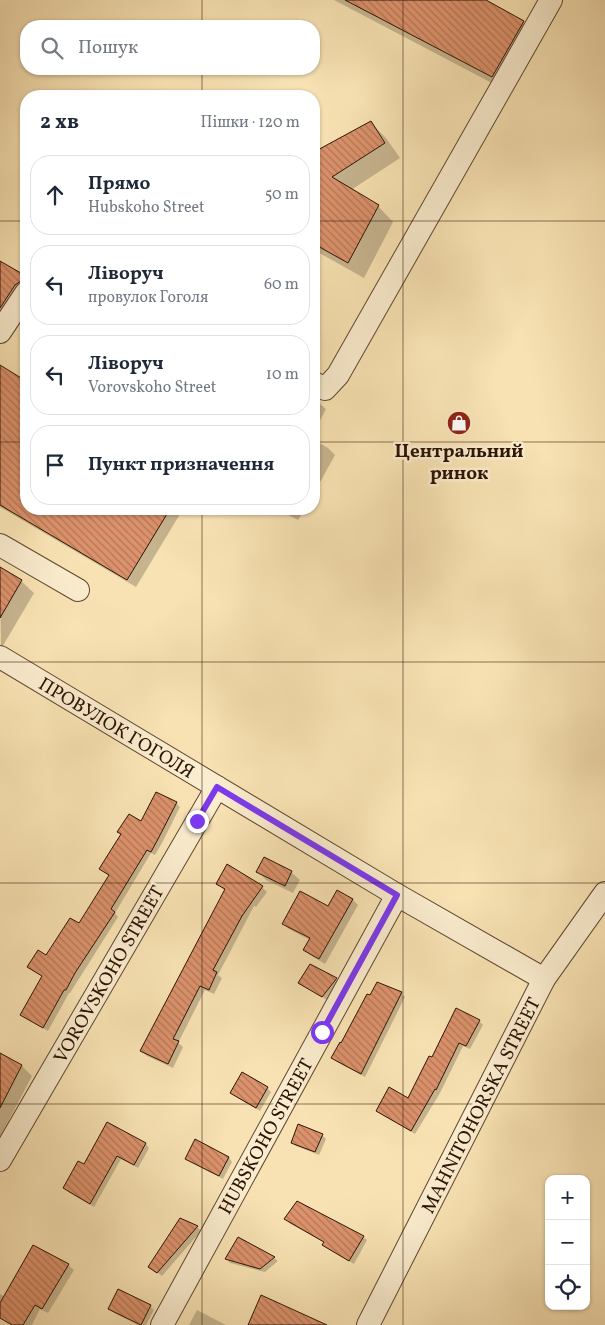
<!DOCTYPE html>
<html lang="uk">
<meta charset="utf-8">
<style>
:root{--surface:#fff;--page:#f6f6f7;--text:#1f2937;--muted:#747a83;--line:#e0e1e3}
body{margin:0;font-family:Vollkorn,serif;background:var(--page);color:var(--text)}
.controls{position:absolute;right:15px;bottom:15px;display:grid;overflow:hidden;border-radius:10px;box-shadow:0 1px 4px #0004}
.controls button{width:45px;height:45px;display:grid;place-items:center;padding:0;border:0;border-bottom:1px solid var(--line);background:var(--surface);color:var(--text);font:25px sans-serif}
.stop{position:absolute;width:15px;height:15px;margin:-11px;border:4px solid #7c3aed;border-radius:50%;background:#fff}
.stop.end{background:#7c3aed;border-color:#fff;box-shadow:0 1px 5px #0008}
.list{margin:0;padding:0;list-style:none}
h2{display:flex;justify-content:space-between;align-items:center;height:65px;margin:0;padding:0 20px;font-size:21px}
h2 small{font-size:16px;font-weight:400;color:var(--muted)}
.list li{display:grid;grid-template-columns:32px 1fr auto;gap:15px;align-items:center;box-sizing:border-box;height:80px;margin:0 10px 10px;padding:0 10px;border:1px solid var(--line);border-radius:20px}
.list b{display:block;font-size:19px;white-space:nowrap}
.list p{margin:0;font-size:16px;white-space:nowrap;color:var(--muted)}
.list em{font-size:16px;font-style:normal;color:var(--muted)}
.icon{flex:none;width:28px;height:28px;fill:none;stroke:currentColor;stroke-width:2;stroke-linecap:round;stroke-linejoin:round}
.map{position:relative;flex:none;width:605px;height:1325px;overflow:hidden}
.search{position:absolute;background:var(--surface);box-shadow:0 1px 4px #0004;left:20px;top:20px;width:300px;height:55px;display:flex;align-items:center;gap:12px;box-sizing:border-box;padding:0 18px;border-radius:20px;color:var(--muted);font-size:19px}
.panel{position:absolute;background:var(--surface);box-shadow:0 1px 4px #0004;left:20px;top:90px;width:300px;height:425px;border-radius:20px}
.map>svg:first-child{display:block}
</style>
<div class="map">
<svg width="605" height="1325" viewBox="0 0 605 1325">
<defs>
<pattern id="building-back-hatch" width="6" height="6" patternUnits="userSpaceOnUse" patternTransform="scale(1.25)"><rect width="6" height="6" fill="#dc926c"/><path d="M-1 5l2 2M0 0l6 6M5-1l2 2" fill="none" stroke="#b37657"/></pattern>
</defs>
<rect width="100%" height="100%" fill="#f8e2b3"/>
<filter id="stains"><feTurbulence type="fractalNoise" baseFrequency=".004" numOctaves="4"/><feColorMatrix values="0 0 0 0 .2 0 0 0 0 .09 0 0 0 0 .02 0 0 0 .5 -.17"/></filter>
<radialGradient id="worn" r=".72"><stop offset=".6" stop-color="#630" stop-opacity="0"/><stop offset="1" stop-color="#630" stop-opacity=".3"/></radialGradient>
<g fill="#0003">
<polygon points="334,0 483,0 523,22 538,37 507,91"/>
<polygon points="371,123 386,138 400,158 351,190 378,206 393,222 364,278 314,250 314,153"/>
<polygon points="0,263 26,277 26,289 0,312"/>
<polygon points="0,367 26,382 26,509 183,509 136,587 0,507"/>
<polygon points="314,399 326,409 314,432"/>
<polygon points="314,440 328,448 335,455 314,493"/>
<polygon points="277,509 305,509 298,520"/>
<polygon points="0,568 21,581 34,593 1,649"/>
<polygon points="176,803 180,807 162,843 155,855 151,853 115,913 118,917 70,993 69,993 48,1031 26,1018 22,1015 43,977 29,967 46,957 79,925 110,876 101,869 122,835 119,832 142,823"/>
<polygon points="264,859 291,872 300,880 293,893 266,880 258,872"/>
<polygon points="217,884 262,887 267,892 256,907 254,906 218,975 222,978 214,994 205,990 178,1043 183,1047 173,1068 147,1056 142,1051 225,891"/>
<polygon points="338,892 353,900 358,905 325,964 310,955 305,950 310,940 289,929 284,924 329,907"/>
<polygon points="336,979 340,983 327,1000 300,983"/>
<polygon points="401,993 405,997 365,1077 337,1062 333,1058"/>
<polygon points="479,1021 483,1025 470,1049 463,1046 440,1093 415,1134 381,1114 377,1111 409,1100 432,1059"/>
<polygon points="0,1055 22,1066 32,1076 0,1137"/>
<polygon points="267,1088 271,1092 260,1111 236,1097 232,1093"/>
<polygon points="108,1124 146,1144 149,1148 138,1168 121,1159 94,1207 68,1192 64,1188 84,1166"/>
<polygon points="322,1135 326,1139 319,1155 296,1146 292,1142"/>
<polygon points="196,1141 229,1158 232,1162 223,1179 191,1162 187,1158"/>
<polygon points="286,1219 363,1237 367,1240 354,1264 328,1249 324,1245 325,1243 289,1223"/>
<polygon points="181,1220 197,1227 201,1231 162,1276 154,1270"/>
<polygon points="239,1239 274,1258 278,1261 265,1272 230,1263 226,1259"/>
<polygon points="68,1265 74,1270 48,1313 40,1309 32,1325 15,1325 0,1317 0,1294 5,1297"/>
<polygon points="150,1306 154,1310 146,1325 138,1325 114,1313 110,1309"/>
<polygon points="197,1310 226,1325 189,1325"/>
</g>
<g fill="url(#building-back-hatch)" stroke="#2c1303">
<polygon points="345,0 486,0 524,21 492,77"/>
<polygon points="371,121 385,143 332,177 379,205 348,263 314,244 314,152"/>
<polygon points="0,261 26,276 26,280 21,281 15,285 0,308"/>
<polygon points="0,365 26,381 26,509 170,509 127,580 0,505"/>
<polygon points="0,567 22,580 0,618"/>
<polygon points="156,792 177,802 158,839 151,852 147,850 111,909 115,912 75,973 66,990 64,990 43,1028 20,1015 42,976 27,967 38,950 46,955 70,918 79,923 109,875 99,869 121,834 117,832 129,814 141,821"/>
<polygon points="264,857 292,871 285,886 256,872"/>
<polygon points="227,864 263,886 242,916 213,970 217,972 209,990 200,986 173,1039 179,1041 168,1064 140,1051 225,889 216,884"/>
<polygon points="337,890 353,899 319,959 303,950 310,938 282,924 300,891 328,906"/>
<polygon points="310,964 337,978 322,997 298,983"/>
<polygon points="377,982 402,992 361,1074 331,1058 340,1042 341,1043 367,994 370,995"/>
<polygon points="456,1008 480,1020 466,1046 459,1043 436,1090 435,1089 411,1131 376,1111 389,1087 408,1098 429,1056 432,1057"/>
<polygon points="0,1053 22,1065 0,1108"/>
<polygon points="242,1072 268,1087 256,1108 230,1093"/>
<polygon points="107,1122 146,1143 134,1165 117,1156 90,1204 63,1188 78,1161 84,1164"/>
<polygon points="298,1124 323,1134 315,1152 291,1143"/>
<polygon points="195,1139 229,1157 219,1176 185,1159"/>
<polygon points="297,1201 364,1236 349,1261 322,1245 324,1242 284,1219"/>
<polygon points="180,1218 198,1226 157,1273 148,1267"/>
<polygon points="238,1237 275,1257 260,1269 225,1259"/>
<polygon points="33,1245 69,1264 42,1309 35,1305 23,1325 12,1325 0,1318 0,1303"/>
<polygon points="118,1289 151,1305 141,1325 108,1309"/>
<polygon points="261,1295 327,1325 248,1325"/>
</g>
<g fill="none" stroke-linecap="round" stroke-linejoin="round">
<g stroke="#5f472f" stroke-width="24">
<g id="minor">
<polyline points="0,332 26,293"/>
<polyline points="314,383 325,389 338,375 551,0"/>
<polyline points="0,545 78,590"/>
<polyline points="0,657 397,895 544,979"/>
<polyline points="0,1160 217,787"/>
<polyline points="162,1325 397,895"/>
<polyline points="368,1325 544,979 605,893"/>
</g>
</g>
<use href="#minor" stroke="#faecce" stroke-width="22"/>
</g>
<g fill="none" stroke-linecap="round" stroke-linejoin="round">
<polyline stroke="#7c3aed" stroke-width="6" points="197,821 217,787 397,895 322,1032"/>
</g>
<path fill="none" stroke="#2c1303" stroke-width="1" stroke-opacity="0.55" d="M202 0V26M403 0V1325M202 69V96M0 221H26M314 221H605M0 442H26M314 442H605M202 509V1325M0 662H605M0 883H605M0 1104H605"/>
<defs>
<g id="shop-disc" transform="scale(1.25)"><circle r="9.5" fill="#8f2418" stroke="#faecce"/><path d="M-5-2.5h2.3a2.7 3.5 0 0 1 5.4 0H5L5.5 6h-11ZM-1.5-2.5h3a1.5 2.3 0 0 0-3 0Z" fill="#fff"/></g>
</defs>
<g fill-rule="evenodd">
<use href="#shop-disc" x="459" y="423"/>
</g>
<g text-anchor="middle" stroke-width="5" stroke-linejoin="round" paint-order="stroke">
<g font-size="19" font-weight="bold" fill="#2c1303" stroke="#faecce">
<text x="459" y="457">Центральний<tspan x="459" dy="22">ринок</tspan></text>
</g>
<g font-size="19" fill="#2c1303" stroke="#faecce">
<text transform="translate(117 727) rotate(31)" y="7">ПРОВУЛОК ГОГОЛЯ</text>
<text transform="translate(108 974) rotate(-60)" y="7">VOROVSKOHO STREET</text>
<text transform="translate(480 1105) rotate(-63)" y="7">MAHNITOHORSKA STREET</text>
<text transform="translate(265 1136) rotate(-61)" y="7">HUBSKOHO STREET</text>
</g>
</g>
<rect width="100%" height="100%" filter="url(#stains)"/>
<rect width="100%" height="100%" fill="url(#worn)"/>
</svg>
<div class="controls">
<button>+</button>
<button>−</button>
<button><svg class="icon" aria-label="locate" viewBox="0 0 24 24"><circle cx="12" cy="12" r="6"/><path d="M12 2v4M12 18v4M2 12h4M18 12h4"/></svg></button>
</div>
<div class="stop" style="left:322px;top:1032px"></div>
<div class="stop end" style="left:197px;top:821px"></div>
<div class="search"><svg class="icon" aria-label="search" viewBox="0 0 24 24"><circle cx="10" cy="10" r="6"/><path d="M15 15l6 6"/></svg>Пошук</div>
<section class="panel">
<h2>2 хв<small>Пішки · 120 m</small></h2>
<ul class="list">
<li><svg class="icon" aria-label="ahead" viewBox="0 0 24 24"><path d="M12 20V5M6 11l6-6 6 6"/></svg><div><b>Прямо</b><p>Hubskoho Street</p></div><em>50 m</em></li>
<li><svg class="icon" aria-label="left" viewBox="0 0 24 24"><path d="M17 20v-9H6M10 6l-5 5 5 5"/></svg><div><b>Ліворуч</b><p>провулок Гоголя</p></div><em>60 m</em></li>
<li><svg class="icon" aria-label="left" viewBox="0 0 24 24"><path d="M17 20v-9H6M10 6l-5 5 5 5"/></svg><div><b>Ліворуч</b><p>Vorovskoho Street</p></div><em>10 m</em></li>
<li><svg class="icon" aria-label="arrive" viewBox="0 0 24 24"><path d="M6 21V4h12l-3 4 3 4H6"/></svg><div><b>Пункт призначення</b></div></li>
</ul>
</section>
</div>
